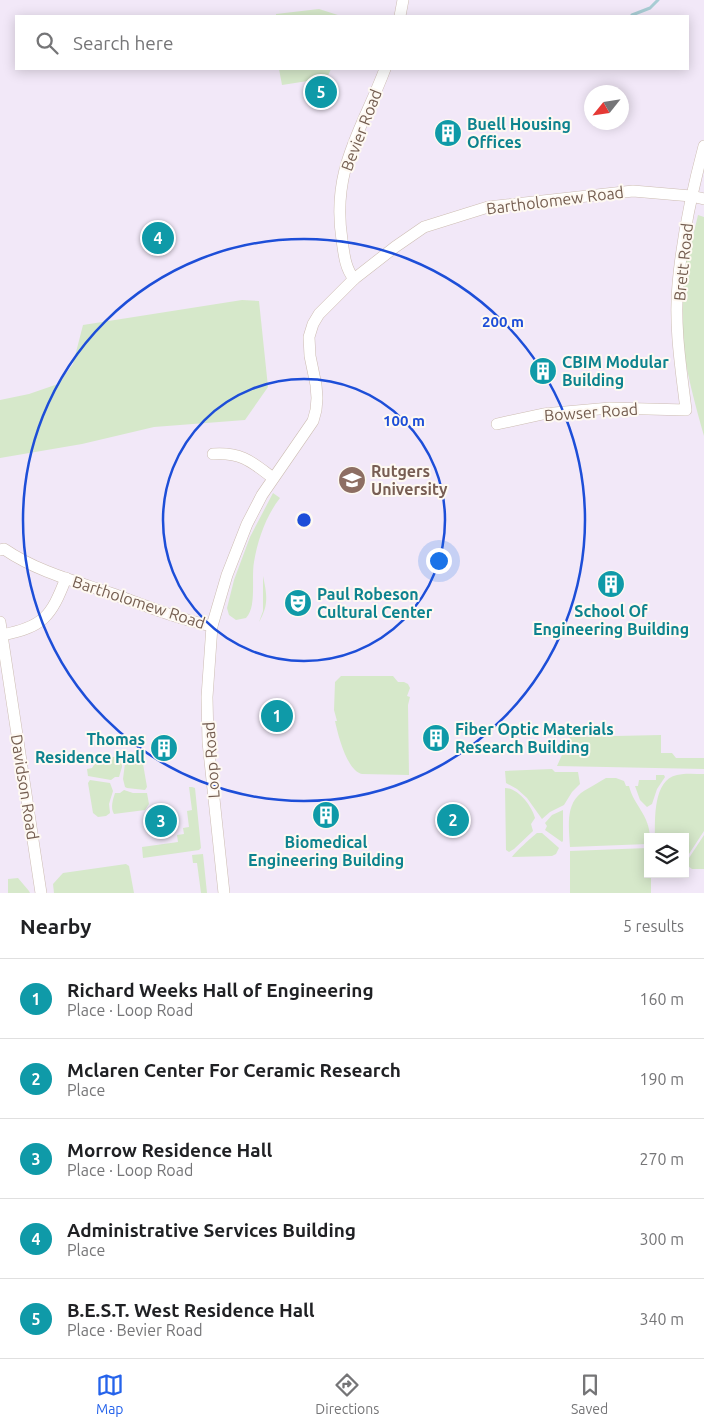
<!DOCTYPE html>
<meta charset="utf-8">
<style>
:root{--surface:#fff;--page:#f6f6f6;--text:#202124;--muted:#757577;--line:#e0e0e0;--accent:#2563eb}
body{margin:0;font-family:Ubuntu,sans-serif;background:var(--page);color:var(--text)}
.controls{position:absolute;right:15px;bottom:15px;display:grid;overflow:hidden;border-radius:0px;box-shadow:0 2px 12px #0003}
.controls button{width:45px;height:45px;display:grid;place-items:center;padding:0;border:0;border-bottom:1px solid var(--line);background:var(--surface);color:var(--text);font:25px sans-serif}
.compass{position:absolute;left:584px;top:85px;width:45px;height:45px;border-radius:50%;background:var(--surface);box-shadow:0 2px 12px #0003;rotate:240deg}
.you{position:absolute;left:438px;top:560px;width:18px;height:18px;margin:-12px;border:4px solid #fff;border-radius:50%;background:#1a73e8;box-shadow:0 0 0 8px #1a73e833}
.badge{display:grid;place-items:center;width:32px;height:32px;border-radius:50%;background:var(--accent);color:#fff;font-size:16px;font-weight:700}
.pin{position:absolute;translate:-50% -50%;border:2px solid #fff;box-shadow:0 1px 5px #0006}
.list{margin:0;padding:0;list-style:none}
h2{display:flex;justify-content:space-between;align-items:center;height:65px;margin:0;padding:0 20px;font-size:21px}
h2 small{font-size:16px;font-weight:400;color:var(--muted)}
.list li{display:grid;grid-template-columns:32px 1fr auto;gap:15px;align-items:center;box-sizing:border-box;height:80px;padding:0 20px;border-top:1px solid var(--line)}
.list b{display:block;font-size:19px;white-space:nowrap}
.list p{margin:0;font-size:16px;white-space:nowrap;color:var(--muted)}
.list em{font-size:16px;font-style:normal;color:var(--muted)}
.icon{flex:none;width:28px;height:28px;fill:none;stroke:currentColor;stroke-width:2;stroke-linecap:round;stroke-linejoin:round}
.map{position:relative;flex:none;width:704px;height:893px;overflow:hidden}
.search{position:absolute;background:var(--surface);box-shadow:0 2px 12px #0003;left:15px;right:15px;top:15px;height:55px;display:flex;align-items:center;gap:12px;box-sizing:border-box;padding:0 18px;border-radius:0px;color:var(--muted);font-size:19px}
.sheet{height:465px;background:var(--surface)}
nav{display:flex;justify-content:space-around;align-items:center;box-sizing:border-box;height:70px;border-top:1px solid var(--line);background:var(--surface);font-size:14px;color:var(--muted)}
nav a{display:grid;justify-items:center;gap:2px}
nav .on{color:var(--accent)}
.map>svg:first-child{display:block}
</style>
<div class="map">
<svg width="704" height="893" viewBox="0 0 704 893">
<rect width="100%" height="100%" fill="#fbf5eb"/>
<path fill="#f2e8f8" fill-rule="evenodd" d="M0 0H704V893H0ZM16 16H688V69H16ZM592 92H622V122H592ZM648 837H685V874H648Z"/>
<g fill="#d6e8ca">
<polygon points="319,9 341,16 276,16 276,14"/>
<polygon points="279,69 331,69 327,78 282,85"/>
<path d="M698 215 704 217V436C691 389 676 336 681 287 684 264 693 238 698 215Z"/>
<polygon points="242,300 259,301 268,387 245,420 154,427 82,444 0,458 0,400 29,394 58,384 73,364 83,325"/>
<path d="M273 493 280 498C266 516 258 539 254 562 251 578 257 607 246 618L236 620 229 615 227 608 234 580 250 537Z"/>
<path d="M263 576C267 595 269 605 259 622L263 611Z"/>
<path d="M341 676H393L398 682H404L408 684 410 688 407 696 410 697 408 705 409 775 362 774C347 771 338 735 335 721H337L334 710 335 682Z"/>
<polygon points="661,735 661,753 672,753 676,758 704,758 704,769 557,766 570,737"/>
<polygon points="136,753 142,758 147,787 145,790 127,788 125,787 123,779 126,755"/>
<polygon points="120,756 122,758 122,767 119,777 115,777 111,780 88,776 87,769 92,768 94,765 94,760"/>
<polygon points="552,769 555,772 578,772 580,784 572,792 564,805 550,812 542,819 527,798 517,789 506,783 505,771"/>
<path d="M704 774V831L685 860V837H655C655 819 653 780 677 775 685 773 695 774 704 774Z"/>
<polygon points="656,775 664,775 665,777 657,789 652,804 647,807 640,800 635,786 638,786 639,780 656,780"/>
<path d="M606 778H616L624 781 626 786H629C634 806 649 814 650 837H648V844L570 847C569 824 564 800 589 788 595 785 600 781 606 778Z"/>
<polygon points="90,780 110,783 113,791 109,804 110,813 106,816 98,817 93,813 88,783"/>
<polygon points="189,787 192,787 195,788 201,848 199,850 143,858 142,847 178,842 177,835 184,834 183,828 189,827 187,811 192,810"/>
<path d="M505 788C518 788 532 806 535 818L531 824 533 831 514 849 509 852 506 850Z"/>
<path d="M124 790 133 793H147L149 804 145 810 114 814C110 808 113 799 115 793H120Z"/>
<polygon points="563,810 563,841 562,842 545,830 547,826 545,823 552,815"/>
<path d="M537 833H542L559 848 556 854 552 856 512 857C515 852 532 837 537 833Z"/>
<polygon points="704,835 704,869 692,869 685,864"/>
<polygon points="648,848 648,874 651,874 651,893 570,893 570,851"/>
<polygon points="203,854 207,893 201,893 197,863 193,863 192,855"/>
<polygon points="126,864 129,866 134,893 54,893 53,884 63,873"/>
<polygon points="18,878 29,891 30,893 8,893 8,879"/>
</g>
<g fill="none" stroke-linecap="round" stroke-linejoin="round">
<polyline stroke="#a8cdd4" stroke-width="3" points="632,15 650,8 658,0"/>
<g stroke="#cdbdb2" stroke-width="12">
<g id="street">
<polyline points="400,16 403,0"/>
<path d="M354 279C345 268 344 254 342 240 331 169 362 130 385 69"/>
<path d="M497 424 543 414 610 408 686 410C681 368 674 326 678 284 682 238 692 191 704 146"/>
<path d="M213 454C242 452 252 462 273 478"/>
<path d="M0 550 4 549C36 571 74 581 110 593 144 605 177 619 212 626"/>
<polyline points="0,622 41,893"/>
<path d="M2 635C43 627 51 617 66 578"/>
<polyline points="224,893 208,742 207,697 212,626 227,575 247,524 262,495 313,421 316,410 317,398 316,385 310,356 309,337 313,324 319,314 354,279 395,247 424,227 488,207 633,191 691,196 704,199"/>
</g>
</g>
<use href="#street" stroke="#fff" stroke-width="11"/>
</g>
<g fill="none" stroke="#1d4ed8" stroke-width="2.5">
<circle cx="304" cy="520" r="141"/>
<circle cx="304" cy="520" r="281"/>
</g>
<defs>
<g id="building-disc" transform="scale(1.4375)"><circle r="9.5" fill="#0f9aa8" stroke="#fef9f2"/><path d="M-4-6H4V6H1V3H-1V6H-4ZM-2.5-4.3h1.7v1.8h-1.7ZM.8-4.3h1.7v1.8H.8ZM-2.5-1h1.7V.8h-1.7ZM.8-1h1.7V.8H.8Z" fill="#fff"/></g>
<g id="university-disc" transform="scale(1.4375)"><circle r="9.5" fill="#8d6e63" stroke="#fef9f2"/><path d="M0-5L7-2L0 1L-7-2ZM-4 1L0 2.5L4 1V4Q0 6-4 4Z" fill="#fff"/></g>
<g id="theatre-disc" transform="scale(1.4375)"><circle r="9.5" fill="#0f9aa8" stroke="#fef9f2"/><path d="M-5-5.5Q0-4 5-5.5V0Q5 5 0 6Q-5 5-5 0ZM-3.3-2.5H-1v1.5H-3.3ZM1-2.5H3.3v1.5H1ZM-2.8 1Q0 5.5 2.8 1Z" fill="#fff"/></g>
</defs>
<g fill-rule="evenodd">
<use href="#building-disc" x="448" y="133"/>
<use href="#building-disc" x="543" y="371"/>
<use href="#university-disc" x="352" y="480"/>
<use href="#building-disc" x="611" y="584"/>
<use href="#theatre-disc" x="298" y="603"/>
<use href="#building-disc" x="436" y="738"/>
<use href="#building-disc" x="164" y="748"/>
<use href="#building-disc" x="326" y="815"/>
</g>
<g text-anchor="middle" stroke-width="4" stroke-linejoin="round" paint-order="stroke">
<g font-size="16" font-weight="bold" fill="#0d838f" stroke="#fef9f2" text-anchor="start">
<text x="467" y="130">Buell Housing<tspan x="467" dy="18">Offices</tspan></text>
<text x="562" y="368">CBIM Modular<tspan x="562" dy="18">Building</tspan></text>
<text x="317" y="600">Paul Robeson<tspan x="317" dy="18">Cultural Center</tspan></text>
<text x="611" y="617" text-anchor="middle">School Of<tspan x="611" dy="18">Engineering Building</tspan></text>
<text x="455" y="735">Fiber Optic Materials<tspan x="455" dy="18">Research Building</tspan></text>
<text x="145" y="745" text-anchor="end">Thomas<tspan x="145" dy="18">Residence Hall</tspan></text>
<text x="326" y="848" text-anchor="middle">Biomedical<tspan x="326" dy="18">Engineering Building</tspan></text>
</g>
<g font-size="16" fill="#745d50" stroke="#fef9f2">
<text transform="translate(361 130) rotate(-69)" y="6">Bevier Road</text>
<text transform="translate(555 200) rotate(-7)" y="6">Bartholomew Road</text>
<text transform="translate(683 262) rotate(-84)" y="6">Brett Road</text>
<text transform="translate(591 412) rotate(-4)" y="6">Bowser Road</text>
<text transform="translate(139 602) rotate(18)" y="6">Bartholomew Road</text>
<text transform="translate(211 760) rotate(-94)" y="6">Loop Road</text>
<text transform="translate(25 787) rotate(81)" y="6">Davidson Road</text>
</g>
<g font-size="16" font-weight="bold" fill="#785e54" stroke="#fef9f2" text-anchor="start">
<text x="371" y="477">Rutgers<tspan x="371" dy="18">University</tspan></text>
</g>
</g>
<circle cx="304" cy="520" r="8" fill="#1d4ed8" stroke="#fef9f2" stroke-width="2.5"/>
<g font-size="15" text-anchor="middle" font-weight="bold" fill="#1d4ed8" stroke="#fef9f2" stroke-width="4" stroke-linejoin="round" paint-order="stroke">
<text x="503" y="327">200 m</text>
<text x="404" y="426">100 m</text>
</g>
</svg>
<div class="controls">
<button><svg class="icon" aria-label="layers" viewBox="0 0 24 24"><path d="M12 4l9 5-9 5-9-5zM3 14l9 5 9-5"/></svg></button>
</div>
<svg class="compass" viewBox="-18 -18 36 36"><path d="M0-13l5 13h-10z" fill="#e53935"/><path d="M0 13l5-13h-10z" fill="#757577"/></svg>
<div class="you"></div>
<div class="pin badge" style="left:277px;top:716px;background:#0f9aa8">1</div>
<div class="pin badge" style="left:453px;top:820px;background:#0f9aa8">2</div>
<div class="pin badge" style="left:161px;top:821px;background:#0f9aa8">3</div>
<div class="pin badge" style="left:158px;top:238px;background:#0f9aa8">4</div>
<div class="pin badge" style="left:321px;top:92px;background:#0f9aa8">5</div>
<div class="search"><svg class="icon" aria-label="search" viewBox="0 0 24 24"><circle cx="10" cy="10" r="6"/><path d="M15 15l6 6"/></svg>Search here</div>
</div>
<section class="sheet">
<h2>Nearby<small>5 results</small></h2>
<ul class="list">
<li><span class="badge" style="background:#0f9aa8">1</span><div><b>Richard Weeks Hall of Engineering</b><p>Place · Loop Road</p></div><em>160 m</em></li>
<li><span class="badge" style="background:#0f9aa8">2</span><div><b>Mclaren Center For Ceramic Research</b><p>Place</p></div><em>190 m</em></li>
<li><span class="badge" style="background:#0f9aa8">3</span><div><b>Morrow Residence Hall</b><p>Place · Loop Road</p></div><em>270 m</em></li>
<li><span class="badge" style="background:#0f9aa8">4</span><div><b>Administrative Services Building</b><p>Place</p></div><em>300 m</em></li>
<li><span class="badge" style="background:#0f9aa8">5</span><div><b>B.E.S.T. West Residence Hall</b><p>Place · Bevier Road</p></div><em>340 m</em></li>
</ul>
</section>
<nav>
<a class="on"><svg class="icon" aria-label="map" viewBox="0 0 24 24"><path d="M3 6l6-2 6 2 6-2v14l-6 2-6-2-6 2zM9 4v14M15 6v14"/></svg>Map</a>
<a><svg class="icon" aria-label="directions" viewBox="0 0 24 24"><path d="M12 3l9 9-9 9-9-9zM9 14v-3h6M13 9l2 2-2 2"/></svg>Directions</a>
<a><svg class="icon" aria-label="saved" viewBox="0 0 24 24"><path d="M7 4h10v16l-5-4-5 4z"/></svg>Saved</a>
</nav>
